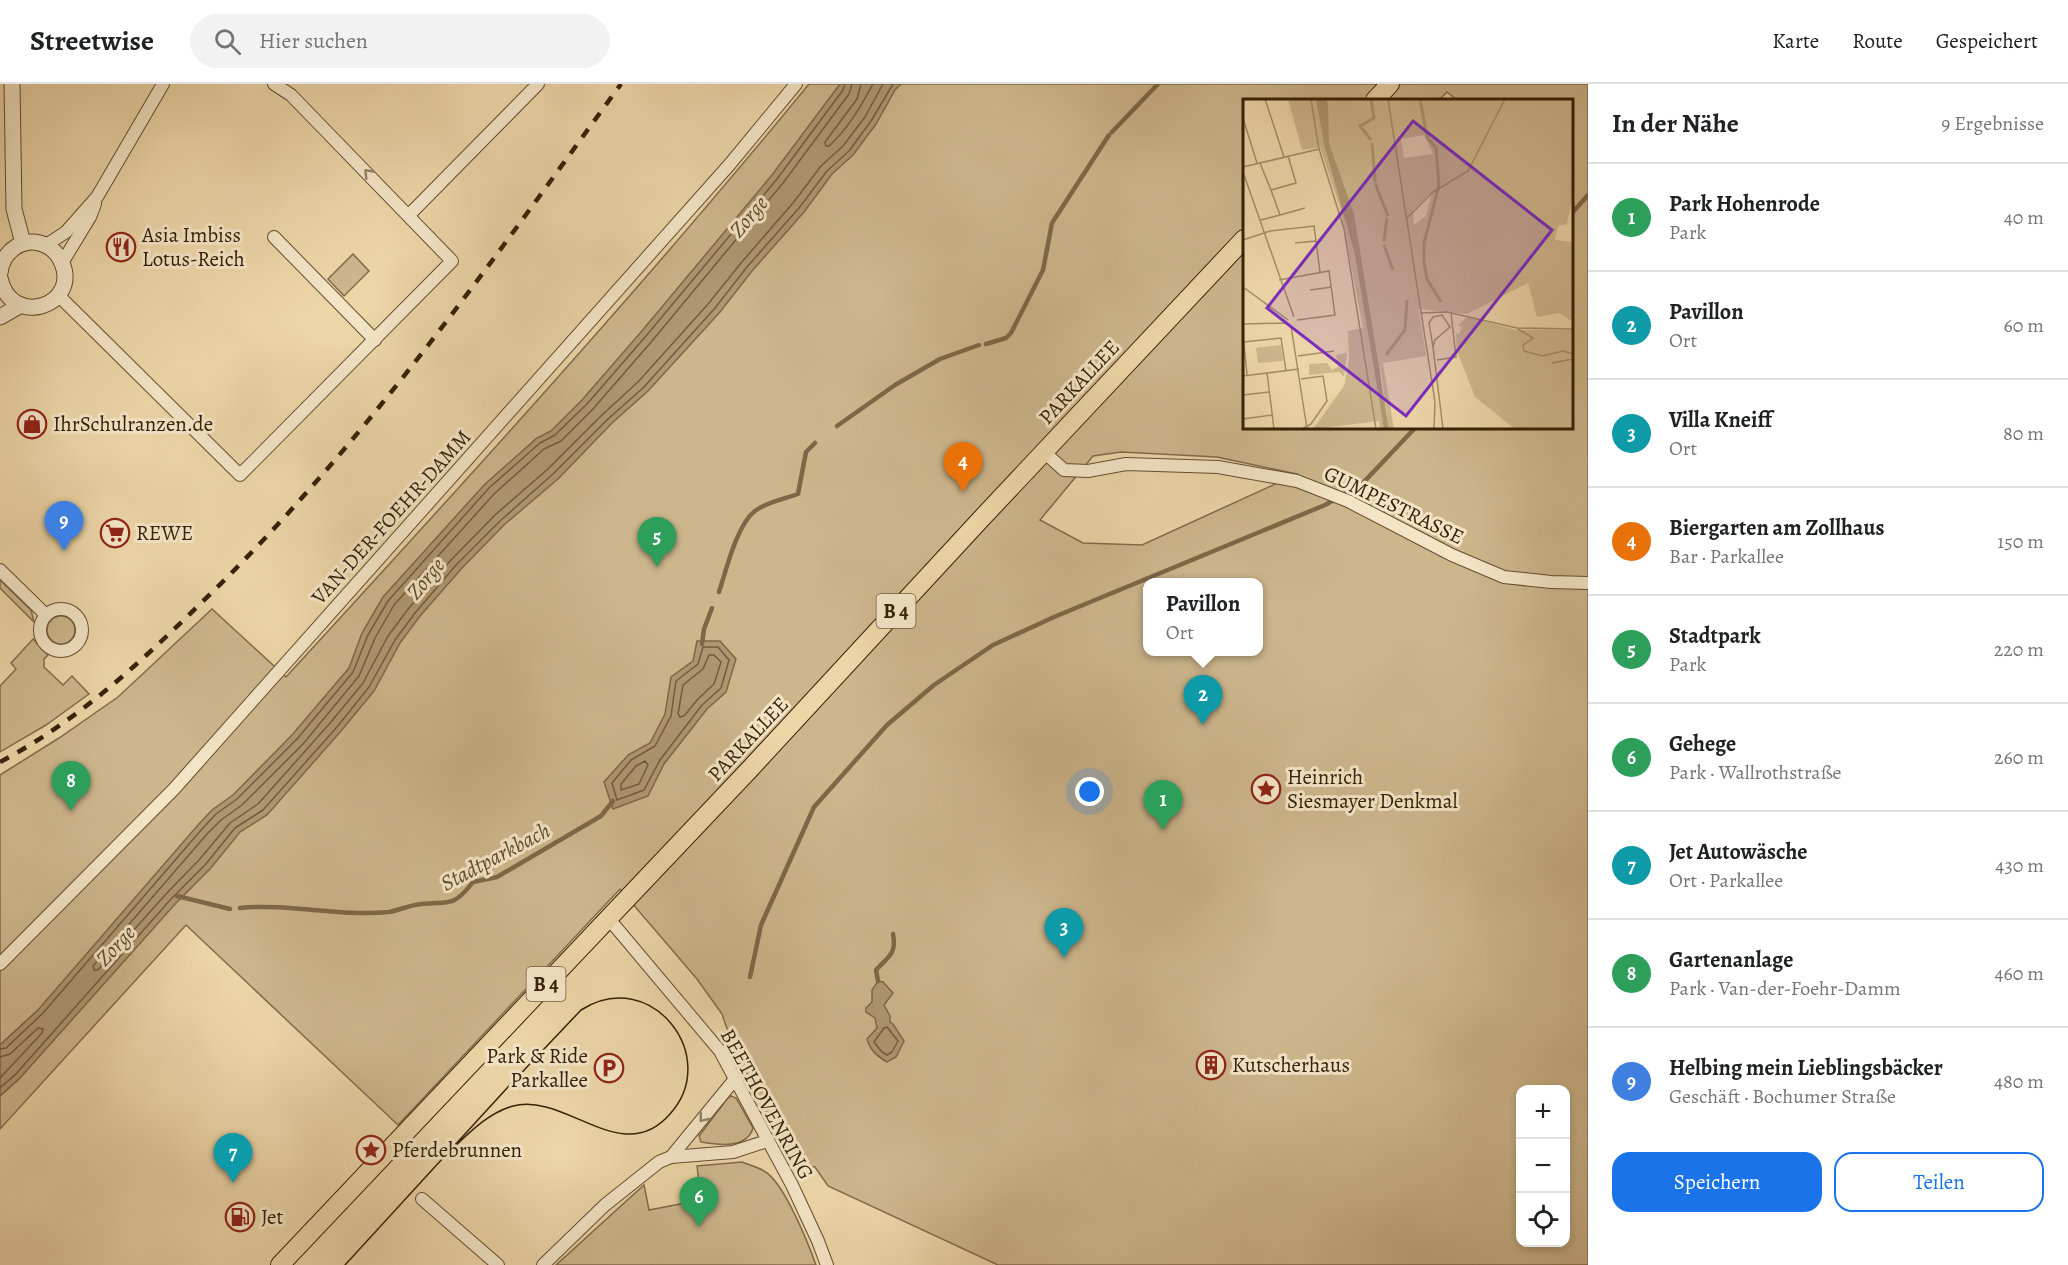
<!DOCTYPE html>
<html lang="de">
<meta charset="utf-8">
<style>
:root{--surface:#fff;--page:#f2f2f2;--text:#202124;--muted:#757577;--line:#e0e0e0;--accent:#1a73e8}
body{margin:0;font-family:Alegreya,serif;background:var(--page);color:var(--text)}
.controls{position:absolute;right:18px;bottom:18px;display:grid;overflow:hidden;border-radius:12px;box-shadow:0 3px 9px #0003}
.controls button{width:54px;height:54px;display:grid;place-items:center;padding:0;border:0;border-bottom:2px solid var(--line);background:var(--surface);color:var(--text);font:30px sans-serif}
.you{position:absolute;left:1090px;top:708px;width:21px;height:21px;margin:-15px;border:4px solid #fff;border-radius:50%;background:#1a73e8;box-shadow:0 0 0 9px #1a73e833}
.badge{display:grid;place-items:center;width:39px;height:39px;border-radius:50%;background:var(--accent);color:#fff;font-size:20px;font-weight:700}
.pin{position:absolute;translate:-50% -50px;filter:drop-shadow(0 2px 3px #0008)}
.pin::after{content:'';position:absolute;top:32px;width:21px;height:18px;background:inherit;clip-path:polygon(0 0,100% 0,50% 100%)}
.popup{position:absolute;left:1143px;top:494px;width:120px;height:78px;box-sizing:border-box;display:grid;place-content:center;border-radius:12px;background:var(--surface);filter:drop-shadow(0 2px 4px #0005);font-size:20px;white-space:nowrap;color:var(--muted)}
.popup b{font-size:22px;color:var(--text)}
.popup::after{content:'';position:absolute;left:50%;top:100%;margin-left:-12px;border:12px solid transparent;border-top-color:var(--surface)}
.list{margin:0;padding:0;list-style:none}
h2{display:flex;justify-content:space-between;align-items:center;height:78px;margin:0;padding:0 24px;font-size:26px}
h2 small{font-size:20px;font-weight:400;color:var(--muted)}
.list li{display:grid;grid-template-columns:39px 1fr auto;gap:18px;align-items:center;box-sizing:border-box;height:108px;padding:0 24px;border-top:2px solid var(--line)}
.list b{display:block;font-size:22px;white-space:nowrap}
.list p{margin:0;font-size:20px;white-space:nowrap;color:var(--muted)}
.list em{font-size:20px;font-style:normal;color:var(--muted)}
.actions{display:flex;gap:12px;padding:18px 24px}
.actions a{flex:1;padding:14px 0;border:2px solid var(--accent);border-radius:18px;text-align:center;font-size:21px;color:var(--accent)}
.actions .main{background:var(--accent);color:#fff}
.icon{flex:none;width:33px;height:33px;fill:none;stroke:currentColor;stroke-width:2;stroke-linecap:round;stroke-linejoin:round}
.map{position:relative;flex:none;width:1588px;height:1181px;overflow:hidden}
header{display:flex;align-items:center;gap:36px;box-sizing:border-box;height:84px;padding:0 30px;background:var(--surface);border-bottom:2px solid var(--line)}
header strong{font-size:28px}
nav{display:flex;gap:33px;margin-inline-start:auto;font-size:21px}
.search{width:420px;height:54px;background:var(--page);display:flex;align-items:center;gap:15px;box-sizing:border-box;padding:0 21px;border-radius:33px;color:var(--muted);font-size:22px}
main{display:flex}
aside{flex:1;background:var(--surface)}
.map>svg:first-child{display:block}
</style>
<header>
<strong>Streetwise</strong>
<div class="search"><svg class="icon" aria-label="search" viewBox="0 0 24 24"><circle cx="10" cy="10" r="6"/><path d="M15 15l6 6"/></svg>Hier suchen</div>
<nav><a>Karte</a><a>Route</a><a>Gespeichert</a></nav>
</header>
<main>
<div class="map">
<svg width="1588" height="1181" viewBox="0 0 1588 1181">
<rect width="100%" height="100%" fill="#ecd5a7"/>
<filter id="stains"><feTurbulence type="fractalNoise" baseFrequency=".00333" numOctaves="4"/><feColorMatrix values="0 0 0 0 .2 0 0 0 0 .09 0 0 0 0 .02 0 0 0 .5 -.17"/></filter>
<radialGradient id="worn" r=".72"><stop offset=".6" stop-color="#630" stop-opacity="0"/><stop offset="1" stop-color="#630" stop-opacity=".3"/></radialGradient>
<g fill="#cdb68c" stroke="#826b4a" stroke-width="1.5" fill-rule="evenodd">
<path d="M809 0H1588V1181H998L828 1102 815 1083 793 1080 734 965 722 930 697 895 620 805 398 1041 186 841 0 1045V1012L20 994 38 926 0 961V691L59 654 118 613 212 525 286 593C464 399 642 204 809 0ZM1447 8 1457 16H1572V344H1244V16H1439ZM1121 368 1217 373 1297 390 1142 461 1083 459 1040 436 1093 372ZM1148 498H1258V568H1148ZM1520 1006H1566V1158H1520Z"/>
<polygon points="353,170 369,187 344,212 328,195"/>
<polygon points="0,496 31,526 34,538 0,504"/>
<circle cx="61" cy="546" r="14"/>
<polygon points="33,555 48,571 44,575 44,583 63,601 72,592 89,610 46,641 0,668 0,602 16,585 11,579"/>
<path d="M731 1012 736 1014 753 1044C747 1065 718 1061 701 1058L699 1052 727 1015Z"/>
<path d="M742 1078C749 1081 758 1083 764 1087 784 1098 808 1159 816 1181H556L644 1101 649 1126 701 1116 697 1082Z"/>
</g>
<g fill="#ae9771" stroke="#7e6747" stroke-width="1.5">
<polygon points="840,0 901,0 895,6 876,40 853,71 832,90 804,128 752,187 720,228 648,307 612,339 559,394 504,441 462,484 420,532 400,559 374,607 341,647 267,731 240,748 210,785 176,819 20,994 0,1012 0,961 38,926 198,741 212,726 233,711 292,651 349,584 362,549 383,513 485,400 537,354 551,347 582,316 641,248 772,91"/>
<polygon points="697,557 720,557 736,575 726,608 707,625 664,680 648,712 613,725 604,698 628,671 650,659 665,630 671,593 693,577"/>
<path d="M878 897 883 898 893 909 884 921 890 932V938L893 940 904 957 896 973 887 978C877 972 870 966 867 955L877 944 875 934 866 928V924L872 918V906Z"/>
</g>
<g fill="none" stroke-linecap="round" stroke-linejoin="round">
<g stroke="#725c3c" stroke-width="1.5">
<polyline points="852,0 849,10 783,99 652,257 593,325 561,357 544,365 494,410 394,521 375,554 359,592 303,660 242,721 221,736 207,750 93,882 94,886 98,886 166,810 199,776 230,739 258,720 331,638 363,599 388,552 409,524 452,475 495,431 549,384 603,330 638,298 709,219 741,179 793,119 821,82 843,62 865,33 883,0"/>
<path d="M861 0 857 15 825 58 826 62H829C848 45 861 22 873 0"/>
<polygon points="703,563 718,563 729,576 721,604 702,621 660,676 644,706 617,716 612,699 631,676 655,662 671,632 676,597 698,580"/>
<polygon points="709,571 714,571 721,578 714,600 698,615 684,632 680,633 678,630 683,601 703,585"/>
<polygon points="645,677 648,681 639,700 621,706 621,700 636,682"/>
<polygon points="887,943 898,957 892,968 887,971 882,968 874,958 884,944"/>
<polyline points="0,965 6,964 43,929 202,745 216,730 237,715 297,655 353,588 368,551 388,517 489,404 540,359 555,351 587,320 646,252 777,95 843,6 845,0"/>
<polyline points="0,973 10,970 38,944 43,945 42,949 0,994"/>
<polyline points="0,1004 16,990 171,815 205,781 235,744 263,726 337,643 369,603 395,556 415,529 457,480 500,437 554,389 608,335 644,303 715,224 747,183 799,124 827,87 849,67 871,37 893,0"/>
</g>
<g stroke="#7e6747" stroke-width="4.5">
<polyline points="1112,48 1158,0"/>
<polyline points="1572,129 1588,111"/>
<polyline points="986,260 1006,254 1011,249 1043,186 1052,139 1109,51"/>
<polyline points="837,342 895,301 940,275 979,261"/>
<path d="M719 508C726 487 737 440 755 427 767 418 784 415 798 410L806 368 815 359"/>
<polyline points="702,560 704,545 712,524"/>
<polyline points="177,812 230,825"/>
<path d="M240 824C289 819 339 833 389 828 400 826 410 821 421 820 449 817 453 824 473 798L497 793 601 732 613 717"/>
<polyline points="750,893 761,841 814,723 887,641 934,601 993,561 1054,533 1325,421 1361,401 1415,344"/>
<path d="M878 897 876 886C888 873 897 870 893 850"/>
</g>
<g stroke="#644d2f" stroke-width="14">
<g id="minor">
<polyline points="409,131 538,0"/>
<polyline points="274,153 375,256"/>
<polyline points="46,161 66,148 97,113 163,0"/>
<polyline points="62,179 90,133 95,120"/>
<polyline points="58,211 240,391 452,177 291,11 274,0"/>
<polyline points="1044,368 1064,386 1088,387 1126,380 1218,383 1297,397 1348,417 1452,471 1504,493 1551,498 1588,499"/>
<polyline points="0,486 46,531"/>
<circle cx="61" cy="546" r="21"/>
<polyline points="609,835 720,967 792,1101 818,1157 827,1181"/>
<polyline points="0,880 174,705 730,80 796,0"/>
<polyline points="671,1073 735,995"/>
<polyline points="422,1115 498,1181"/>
<polyline points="543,1181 605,1121 659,1078 671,1073 733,1068 767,1057"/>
</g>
</g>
<g stroke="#644d2f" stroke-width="17">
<g id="tertiary">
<polyline points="12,0 14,125 23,159"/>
<path d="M0 189C2 167 25 150 47 162 54 166 59 171 62 179 80 222 11 245 0 194"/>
<polyline points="0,233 21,221"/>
</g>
</g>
<g stroke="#362007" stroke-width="20">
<g id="primary">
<polyline points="1375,16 1390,0"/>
<polyline points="280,1181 749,686 981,435 1244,155"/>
</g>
</g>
<use href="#minor" stroke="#f3e4c6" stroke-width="12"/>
<use href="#tertiary" stroke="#f3e4c6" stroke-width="15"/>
<use href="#primary" stroke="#ecd5a7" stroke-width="18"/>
<path stroke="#362007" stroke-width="1.5" d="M345 1181 508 1003 581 926C651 881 722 973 670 1030 622 1085 566 1008 513 1022 488 1029 469 1049 451 1066"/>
<path stroke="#362007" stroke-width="4.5" stroke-dasharray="10 10" stroke-linecap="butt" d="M0 678C76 638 139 580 200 520 362 364 489 181 621 0"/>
</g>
<defs><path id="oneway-chevron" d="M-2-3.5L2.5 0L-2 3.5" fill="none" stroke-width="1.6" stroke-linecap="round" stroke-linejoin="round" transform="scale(1.5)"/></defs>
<g stroke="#948266">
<use href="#oneway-chevron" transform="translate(368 89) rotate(-134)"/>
<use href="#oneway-chevron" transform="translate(703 1034) rotate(129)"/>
</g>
<defs>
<g id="restaurant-ring" transform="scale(1.5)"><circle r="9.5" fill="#f3e4c6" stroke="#8f2418" stroke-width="1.5"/><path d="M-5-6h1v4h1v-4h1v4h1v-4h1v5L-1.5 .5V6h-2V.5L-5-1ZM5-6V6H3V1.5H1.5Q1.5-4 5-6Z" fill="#8f2418"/></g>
<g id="shop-ring" transform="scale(1.5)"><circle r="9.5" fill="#f3e4c6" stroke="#8f2418" stroke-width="1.5"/><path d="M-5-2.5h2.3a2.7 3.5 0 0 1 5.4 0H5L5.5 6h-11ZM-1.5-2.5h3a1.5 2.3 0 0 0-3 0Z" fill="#8f2418"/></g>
<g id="supermarket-ring" transform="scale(1.5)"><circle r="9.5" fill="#f3e4c6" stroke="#8f2418" stroke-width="1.5"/><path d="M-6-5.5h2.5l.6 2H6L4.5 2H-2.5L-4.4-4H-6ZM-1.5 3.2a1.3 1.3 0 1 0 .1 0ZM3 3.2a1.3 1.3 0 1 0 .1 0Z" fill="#8f2418"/></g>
<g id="sight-ring" transform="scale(1.5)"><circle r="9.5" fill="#f3e4c6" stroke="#8f2418" stroke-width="1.5"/><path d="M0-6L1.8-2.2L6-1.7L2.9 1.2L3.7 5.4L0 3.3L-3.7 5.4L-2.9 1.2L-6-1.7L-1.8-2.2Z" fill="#8f2418"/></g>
<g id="building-ring" transform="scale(1.5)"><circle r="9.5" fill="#f3e4c6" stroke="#8f2418" stroke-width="1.5"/><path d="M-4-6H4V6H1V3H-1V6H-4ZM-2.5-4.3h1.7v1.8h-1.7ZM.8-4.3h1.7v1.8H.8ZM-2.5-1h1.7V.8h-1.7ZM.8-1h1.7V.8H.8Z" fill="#8f2418"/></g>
<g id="parking-ring" transform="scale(1.5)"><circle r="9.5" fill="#f3e4c6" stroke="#8f2418" stroke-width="1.5"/><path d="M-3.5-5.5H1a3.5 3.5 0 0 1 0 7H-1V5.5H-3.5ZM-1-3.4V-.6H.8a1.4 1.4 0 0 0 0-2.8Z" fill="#8f2418"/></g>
<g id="fuel-ring" transform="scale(1.5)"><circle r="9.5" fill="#f3e4c6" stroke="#8f2418" stroke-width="1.5"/><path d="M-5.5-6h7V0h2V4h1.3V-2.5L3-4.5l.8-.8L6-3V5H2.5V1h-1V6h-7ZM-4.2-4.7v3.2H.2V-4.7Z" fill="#8f2418"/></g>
</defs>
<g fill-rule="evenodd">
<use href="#restaurant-ring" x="121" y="163"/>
<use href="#shop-ring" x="32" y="340"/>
<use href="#supermarket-ring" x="115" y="449"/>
<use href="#sight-ring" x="1266" y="705"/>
<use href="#building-ring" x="1211" y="981"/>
<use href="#parking-ring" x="609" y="984"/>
<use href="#sight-ring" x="371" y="1066"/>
<use href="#fuel-ring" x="240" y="1133"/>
</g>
<g text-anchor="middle" stroke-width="6" stroke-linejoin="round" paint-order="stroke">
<g fill="#f3e4c6" stroke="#6f5b40" stroke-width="1.5">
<rect x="876.5" y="510" width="39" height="34" rx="4.5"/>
<rect x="526.5" y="883" width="39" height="34" rx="4.5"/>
</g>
<g font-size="20" font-weight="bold" fill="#362007">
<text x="896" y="534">B 4</text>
<text x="546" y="907">B 4</text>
</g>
<g font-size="21" fill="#362007" stroke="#f3e4c6" text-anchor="start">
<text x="142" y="158">Asia Imbiss<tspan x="142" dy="24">Lotus-Reich</tspan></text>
<text x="53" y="347">IhrSchulranzen.de</text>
<text x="136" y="456">REWE</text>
<text x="1287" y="700">Heinrich<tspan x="1287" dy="24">Siesmayer Denkmal</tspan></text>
<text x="588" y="979" text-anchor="end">Park &amp; Ride<tspan x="588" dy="24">Parkallee</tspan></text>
<text x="1232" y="988">Kutscherhaus</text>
<text x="392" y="1073">Pferdebrunnen</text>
<text x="261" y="1140">Jet</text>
</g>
<g font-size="21" fill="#362007" stroke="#f3e4c6">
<text transform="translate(1079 298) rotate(-47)" y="7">PARKALLEE</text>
<text transform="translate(1394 421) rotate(26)" y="7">GUMPESTRASSE</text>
<text transform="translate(391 433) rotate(-48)" y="7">VAN-DER-FOEHR-DAMM</text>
<text transform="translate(748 655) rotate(-47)" y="7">PARKALLEE</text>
<text transform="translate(767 1020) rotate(61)" y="7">BEETHOVENRING</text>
</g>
<g font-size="22" font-style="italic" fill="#604a2c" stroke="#f3e4c6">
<text transform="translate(748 132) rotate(-50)" y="8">Zorge</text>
<text transform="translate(425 494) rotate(-51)" y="8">Zorge</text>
<text transform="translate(495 772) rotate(-28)" y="8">Stadtparkbach</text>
<text transform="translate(115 861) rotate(-47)" y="8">Zorge</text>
</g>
</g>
<g transform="translate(1243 15)">
<rect width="330" height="330" fill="#ecd5a7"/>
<path d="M45 0H330V95L324 125 315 127 312 141 330 143V223L316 214 294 218 285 184 224 215 176 210 183 257 140 264 151 330H146L137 265 141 330H137L136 322 70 330 101 287 106 262 105 232 120 229 97 108 77 48 59 51ZM181 36 190 55 161 59 158 40ZM189 93 183 117 171 126 170 111ZM224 218 273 231H330V330H272L232 298 214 252 213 234 216 235 219 229 215 226ZM38 246 40 262 15 264 13 249ZM104 254 101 278 96 273 66 276V265L84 264 89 271 95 268 93 256Z" fill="#cdb68c" fill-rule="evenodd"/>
<path d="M73 0H82L85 5 86 44 111 115 146 330H141L112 156 81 45Z" fill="#ae9771"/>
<path fill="none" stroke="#ae9771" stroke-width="3" d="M177 0 184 38 193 49 196 86 181 144V163L184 180 198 203M128 41 117 27 131 19 128 0M129 44 132 83M132 84 145 117M141 142 144 119M141 146 150 171M143 256 162 231 164 201"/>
<path fill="none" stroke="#a38d67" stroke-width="1.5" d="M22 0 41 58M68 0 76 50 101 130 133 330M145 0 192 303 191 330M0 19 14 64M17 64 28 91 53 84 45 57M0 68 76 50M0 73 51 218M28 91 37 116 62 109M163 120 190 93 225 72 262 0M18 121 37 116M0 141 27 132 71 127 77 173M52 144 73 142M36 181 86 172 92 216 54 221M0 188 45 221M67 191 89 188M178 214 204 213 274 229 330 230M0 225 45 224M48 227 64 330M275 230 290 239 280 246 281 252 299 257 320 252 330 255M0 235 4 276M0 243 38 239 43 272M191 254 186 224 190 218 199 216 207 228 192 241 190 248 200 330M55 257 91 252M194 261 213 258 208 214M309 264 330 260M24 274 31 330M0 277 56 270M58 280 80 277 84 302 68 325 59 330M0 296 26 293M0 320 29 316"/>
<path fill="#7b2cbf" fill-opacity="0.15" stroke="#7b2cbf" stroke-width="3" d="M170 22 309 131 163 317 24 209Z"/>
<rect width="330" height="330" fill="none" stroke="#362007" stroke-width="3"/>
</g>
<rect width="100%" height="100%" filter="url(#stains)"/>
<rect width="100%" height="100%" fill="url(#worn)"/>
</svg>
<div class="controls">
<button>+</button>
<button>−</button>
<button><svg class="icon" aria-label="locate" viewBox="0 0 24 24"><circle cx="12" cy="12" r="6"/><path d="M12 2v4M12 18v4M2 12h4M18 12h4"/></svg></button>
</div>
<div class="you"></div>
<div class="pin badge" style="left:1163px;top:746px;background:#2e9e5b">1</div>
<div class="pin badge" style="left:1203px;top:641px;background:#0f9aa8">2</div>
<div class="popup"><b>Pavillon</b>Ort</div>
<div class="pin badge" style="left:1064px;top:874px;background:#0f9aa8">3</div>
<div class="pin badge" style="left:963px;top:408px;background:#e8710a">4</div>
<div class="pin badge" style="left:657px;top:483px;background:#2e9e5b">5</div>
<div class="pin badge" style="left:699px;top:1143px;background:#2e9e5b">6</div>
<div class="pin badge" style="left:233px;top:1099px;background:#0f9aa8">7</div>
<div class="pin badge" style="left:71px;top:727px;background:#2e9e5b">8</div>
<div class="pin badge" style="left:64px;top:467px;background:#3f7fe0">9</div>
</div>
<aside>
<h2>In der Nähe<small>9 Ergebnisse</small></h2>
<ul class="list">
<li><span class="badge" style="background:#2e9e5b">1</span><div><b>Park Hohenrode</b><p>Park</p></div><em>40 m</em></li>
<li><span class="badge" style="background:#0f9aa8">2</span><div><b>Pavillon</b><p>Ort</p></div><em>60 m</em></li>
<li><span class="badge" style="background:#0f9aa8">3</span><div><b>Villa Kneiff</b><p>Ort</p></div><em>80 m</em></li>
<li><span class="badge" style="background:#e8710a">4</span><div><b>Biergarten am Zollhaus</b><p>Bar · Parkallee</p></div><em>150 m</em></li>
<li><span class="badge" style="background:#2e9e5b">5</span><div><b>Stadtpark</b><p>Park</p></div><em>220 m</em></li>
<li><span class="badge" style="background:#2e9e5b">6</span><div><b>Gehege</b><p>Park · Wallrothstraße</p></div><em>260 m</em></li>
<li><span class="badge" style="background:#0f9aa8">7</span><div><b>Jet Autowäsche</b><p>Ort · Parkallee</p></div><em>430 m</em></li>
<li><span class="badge" style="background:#2e9e5b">8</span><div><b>Gartenanlage</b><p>Park · Van-der-Foehr-Damm</p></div><em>460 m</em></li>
<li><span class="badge" style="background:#3f7fe0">9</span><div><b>Helbing mein Lieblingsbäcker</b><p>Geschäft · Bochumer Straße</p></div><em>480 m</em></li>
</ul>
<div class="actions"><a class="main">Speichern</a><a>Teilen</a></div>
</aside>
</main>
